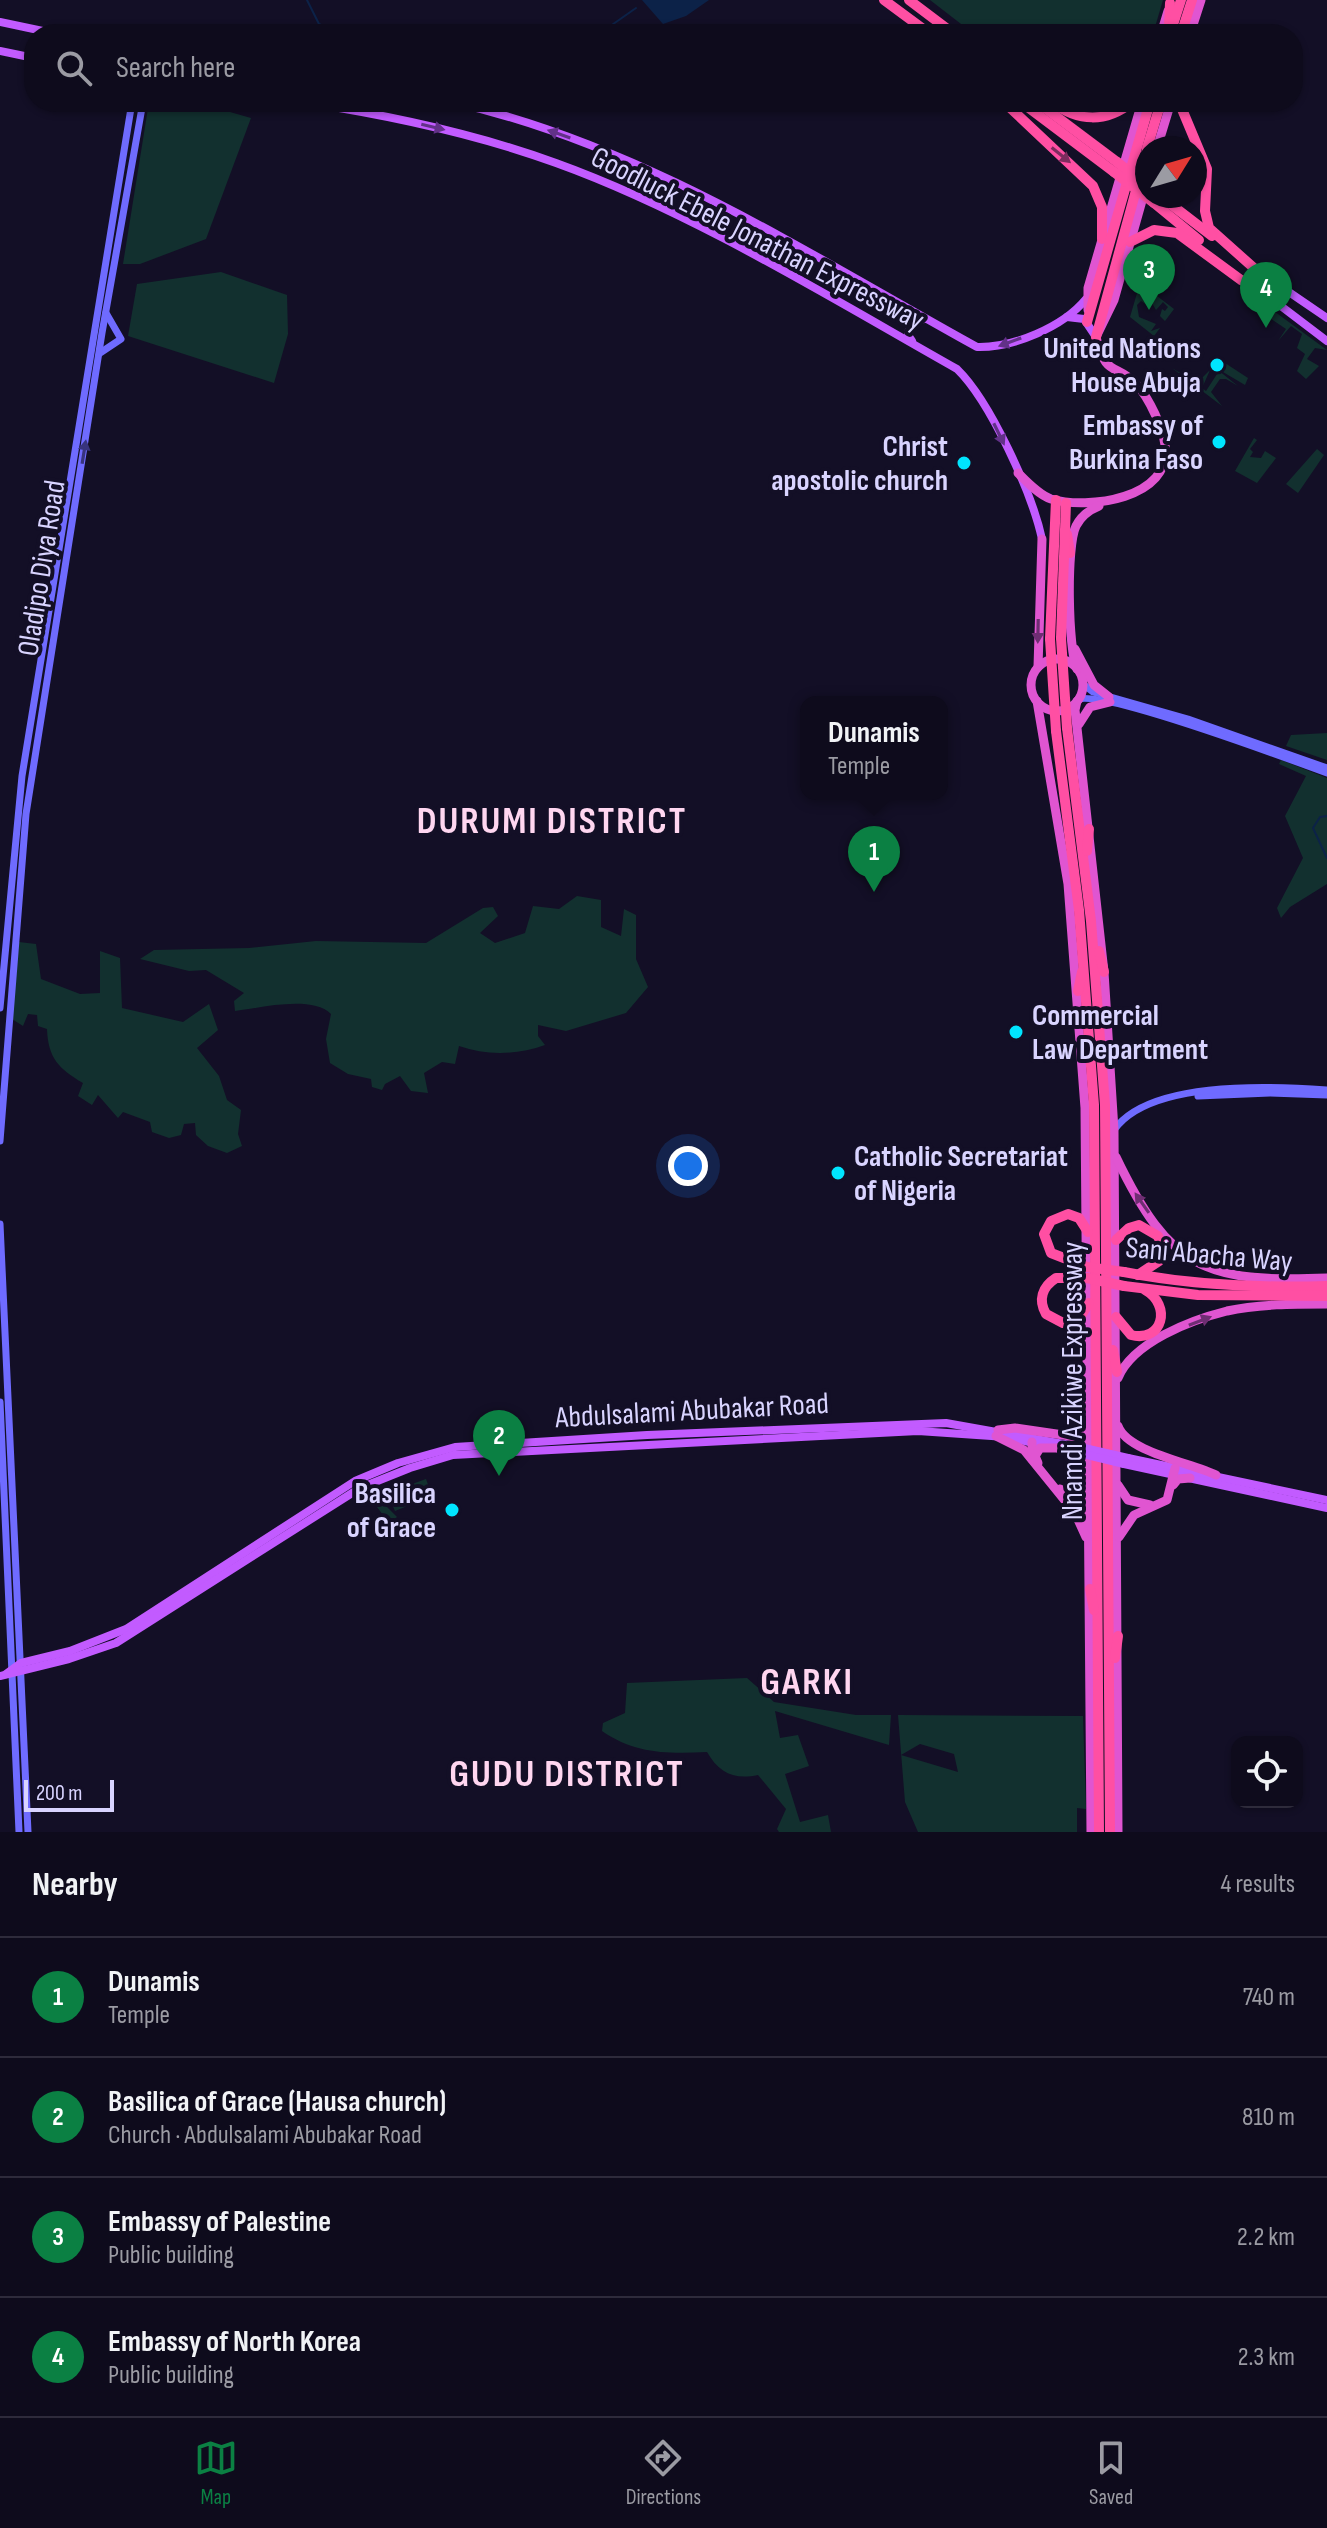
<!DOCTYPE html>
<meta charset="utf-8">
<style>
:root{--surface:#0e0b1c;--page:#171425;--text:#f1f3f6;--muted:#9b9ba3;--line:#2e2b3b;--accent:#0b8043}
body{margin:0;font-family:"Sofia Sans Condensed",sans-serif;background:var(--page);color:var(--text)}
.controls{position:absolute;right:24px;bottom:24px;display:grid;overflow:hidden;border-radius:16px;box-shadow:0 2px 6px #0004}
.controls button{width:72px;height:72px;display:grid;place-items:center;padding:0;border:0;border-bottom:2px solid var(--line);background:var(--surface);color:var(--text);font:40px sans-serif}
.compass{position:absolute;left:1135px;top:136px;width:72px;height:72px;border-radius:50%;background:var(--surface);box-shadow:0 2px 6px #0004;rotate:53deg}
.scale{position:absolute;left:24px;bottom:20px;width:90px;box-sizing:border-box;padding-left:8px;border:4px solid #d9d4ff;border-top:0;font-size:22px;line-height:28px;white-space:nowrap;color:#d9d4ff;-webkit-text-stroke:6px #130f26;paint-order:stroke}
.you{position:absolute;left:688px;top:1166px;width:28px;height:28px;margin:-20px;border:6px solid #fff;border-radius:50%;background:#1a73e8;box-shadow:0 0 0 12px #1a73e833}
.badge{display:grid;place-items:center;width:52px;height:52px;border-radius:50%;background:var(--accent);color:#fff;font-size:26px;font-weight:700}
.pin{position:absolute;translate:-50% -66px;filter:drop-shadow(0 2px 4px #0008)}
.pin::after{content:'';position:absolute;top:42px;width:28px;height:24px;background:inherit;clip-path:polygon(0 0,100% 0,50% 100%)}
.popup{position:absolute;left:800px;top:696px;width:148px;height:104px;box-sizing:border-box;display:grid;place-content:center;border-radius:16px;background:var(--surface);filter:drop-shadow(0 2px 6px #0005);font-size:26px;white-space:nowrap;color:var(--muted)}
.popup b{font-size:30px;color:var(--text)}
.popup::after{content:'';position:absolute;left:50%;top:100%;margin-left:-16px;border:16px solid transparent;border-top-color:var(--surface)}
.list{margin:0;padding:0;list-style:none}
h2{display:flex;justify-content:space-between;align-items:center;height:104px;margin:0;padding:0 32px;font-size:34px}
h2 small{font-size:26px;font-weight:400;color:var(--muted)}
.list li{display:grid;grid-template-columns:52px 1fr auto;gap:24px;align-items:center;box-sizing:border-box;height:120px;padding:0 32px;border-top:2px solid var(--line)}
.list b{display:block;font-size:30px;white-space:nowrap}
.list p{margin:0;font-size:26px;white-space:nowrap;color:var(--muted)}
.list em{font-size:26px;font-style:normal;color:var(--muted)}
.icon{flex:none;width:44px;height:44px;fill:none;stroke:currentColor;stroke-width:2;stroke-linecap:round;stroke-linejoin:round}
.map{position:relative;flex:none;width:1327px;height:1832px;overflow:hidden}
.search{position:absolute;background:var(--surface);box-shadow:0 2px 6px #0004;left:24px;right:24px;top:24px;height:88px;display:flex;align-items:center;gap:20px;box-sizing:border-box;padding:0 28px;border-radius:32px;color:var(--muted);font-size:30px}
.sheet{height:584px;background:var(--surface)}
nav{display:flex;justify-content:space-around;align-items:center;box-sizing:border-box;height:112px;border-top:2px solid var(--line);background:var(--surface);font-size:22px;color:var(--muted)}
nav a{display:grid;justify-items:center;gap:4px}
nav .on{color:var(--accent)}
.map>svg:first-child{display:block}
</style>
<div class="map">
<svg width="1327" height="1832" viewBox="0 0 1327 1832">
<rect width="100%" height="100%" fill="#130f26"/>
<g fill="#12302f" fill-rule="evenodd">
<polygon points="930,0 1163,0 1153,34 974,34"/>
<polygon points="149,102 195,102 251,118 206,239 140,264 123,264"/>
<polygon points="221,272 287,295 288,334 274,383 128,336 137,284"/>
<polygon points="1140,283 1174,309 1165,321 1160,316 1162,309 1165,311 1168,307 1163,302 1156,310 1152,303 1147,305 1141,301 1137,305 1139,317 1156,324 1151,331 1160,328 1154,336 1130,317"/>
<polygon points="1263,303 1327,350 1315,348 1307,359 1319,366 1306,379 1297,371 1305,354 1297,348 1302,334 1291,326 1278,341 1286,329 1258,310"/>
<polygon points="1225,363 1248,378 1245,385 1223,372"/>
<polygon points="1213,367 1215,370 1210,370 1202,388 1206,391 1219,371 1238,386 1226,379 1220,379 1211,392 1222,406 1172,368 1197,383"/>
<polygon points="1254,438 1257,440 1250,449 1253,452 1250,457 1261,458 1265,451 1276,458 1257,483 1235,471"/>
<polygon points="1317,449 1324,455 1298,493 1286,484"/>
<polygon points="1327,733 1327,760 1286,746 1291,735"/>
<polygon points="1281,760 1327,778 1327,884 1290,907 1281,918 1277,908 1303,858 1285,816 1306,776 1279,764"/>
<path d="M577 896 601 900V927L621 936 624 909 636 915V959L648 987 626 1013 566 1031 538 1025V1036L545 1045C517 1055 487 1056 459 1046L455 1064 442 1062 424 1073 428 1093 411 1091 400 1076 385 1084 382 1090 372 1087 371 1079 348 1074 330 1063 326 1039 331 1014C312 995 260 1008 235 1011L234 1001 244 993 206 970 189 971 140 959 154 950 249 948 316 941 426 943 483 908 493 907 498 916 480 933 495 943 525 933 533 906 559 909Z"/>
<path d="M19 942 36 944 41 979 80 994 100 993V951L120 958 122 1008 183 1022 209 1004 218 1030 197 1048 219 1076 227 1100 241 1110 238 1134 242 1146 227 1153 208 1146 196 1135 195 1123 184 1124 181 1135 169 1138 152 1132 150 1122 123 1112 118 1118 98 1095 92 1105 78 1096 83 1083C59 1069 48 1058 47 1029L38 1026 37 1015 28 1014 23 1026 12 1019Z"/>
<polygon points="426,1479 432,1496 395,1511 387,1493"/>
<polygon points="376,1496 397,1517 389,1523 371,1499"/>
<path d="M747 1678 774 1702 856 1715H891L889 1745 775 1711 780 1738 798 1735 809 1766 785 1774 800 1822 828 1815 831 1832H779L777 1829 786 1809 758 1775C734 1780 719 1773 707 1752 668 1754 635 1754 602 1731L603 1723 625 1713 627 1683Z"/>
<path d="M898 1715 1083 1716 1086 1809 1077 1808V1832H918L905 1802ZM920 1744 954 1754 958 1772 901 1755Z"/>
</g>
<polygon fill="#0c2248" points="642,0 709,0 686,16 663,24"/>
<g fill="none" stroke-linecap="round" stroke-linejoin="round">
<g stroke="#0c2248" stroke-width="2">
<polyline points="307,0 319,24 341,34"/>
<polyline points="599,34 636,8"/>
<polyline points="1327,816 1320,817 1313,828 1327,858"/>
</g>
<g stroke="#6f6bff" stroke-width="7">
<polyline points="100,353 121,339 106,313"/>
<polyline points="1083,684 1093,692 1188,719 1327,768"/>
<path d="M1078 699C1106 691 1289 759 1327 773"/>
<polyline points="0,1008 22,776 132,102"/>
<polyline points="1198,1096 1270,1093 1327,1095"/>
<path d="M1114 1130C1149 1080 1273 1086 1327 1090"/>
<polyline points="0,1141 26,814 102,333 143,102"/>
<polyline points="0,1224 28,1832"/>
<polyline points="0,1402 19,1832"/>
</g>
<g stroke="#c25bff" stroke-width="8">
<polyline points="0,22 57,34"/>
<polyline points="0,51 34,58"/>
<path d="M302 102C388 115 474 133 556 163 692 212 831 298 957 369 990 401 1032 493 1042 539"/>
<path d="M452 102C641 144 810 255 977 347 1013 348 1063 327 1086 299"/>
<polyline points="1255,269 1327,318"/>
<polyline points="1252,284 1327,341"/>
<polyline points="1067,317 1084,319 1096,337"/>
<polyline points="912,341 908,335 910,324 924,319"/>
<polyline points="1128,1458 1327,1500"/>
<polyline points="1124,1464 1327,1508"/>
<polyline points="6,1674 21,1663 70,1651 126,1629 355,1481 398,1463 455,1447 647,1435 946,1423 1075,1446"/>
<polyline points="0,1676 69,1659 116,1643 360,1488 410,1468 453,1455 918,1431 1006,1437 1079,1453"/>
</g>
<g stroke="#e055d1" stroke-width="9">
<polyline points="1161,34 1168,11"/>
<polyline points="1190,34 1201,0"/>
<polyline points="1157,148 1171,102"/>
<polyline points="1088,310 1088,288 1142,102"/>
<path d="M1018 473C1027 482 1039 495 1051 499 1087 510 1173 499 1165 445 1163 428 1149 398 1137 385 1116 362 1106 379 1096 337L1114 300 1145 190"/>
<polyline points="1075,649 1094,685 1109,697"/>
<circle cx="1057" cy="685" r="26"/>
<polyline points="1038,667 1042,539"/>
<path d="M1077 669C1068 650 1066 546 1076 526 1081 516 1089 510 1099 506"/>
<polyline points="1037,701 1068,884 1085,1108 1091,1832"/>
<polyline points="1077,701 1075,710 1104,972 1114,1130 1118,1832"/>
<polyline points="1079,724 1090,707 1110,702"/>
<path d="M1116 1157C1170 1270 1206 1283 1327 1278"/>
<path d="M1118 1378C1133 1342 1191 1320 1227 1311 1258 1304 1295 1304 1327 1304"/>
<path d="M1118 1426C1127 1452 1192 1463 1216 1475"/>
<polyline points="998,1430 1015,1428 1077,1437 1086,1432 1088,1425"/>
<polyline points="996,1436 1024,1450 1075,1513 1086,1537"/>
<polyline points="1032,1442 1032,1459"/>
<polyline points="1038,1463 1035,1456 1040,1448 1059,1448"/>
<polyline points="1118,1485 1128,1500 1150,1505"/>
<polyline points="1173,1485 1178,1479 1190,1478"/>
<polyline points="1060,1489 1070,1496 1078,1496 1088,1482"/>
<polyline points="1119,1537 1134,1515 1167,1500 1175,1468"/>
</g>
<g stroke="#ff4fa3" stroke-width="10">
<polyline points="884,0 930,34"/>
<polyline points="909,0 954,34"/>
<polyline points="1169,25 1170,3"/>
<polyline points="1170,34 1181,0"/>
<polyline points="1181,34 1192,0"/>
<polyline points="1004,102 1093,186 1102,207 1102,239"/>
<polyline points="1021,102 1114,172"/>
<polyline points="1037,102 1117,162"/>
<path d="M1052 102C1078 122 1106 123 1132 102"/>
<polyline points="1179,102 1207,169 1205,211 1209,228 1255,269"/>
<polyline points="1147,148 1161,102"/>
<polyline points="1172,148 1185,148"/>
<polyline points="1195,154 1201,169 1195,189"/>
<polyline points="1160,196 1212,236"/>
<polyline points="1163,196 1184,196"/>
<polyline points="1154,203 1199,240"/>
<polyline points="1130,242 1154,230 1177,233 1241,280 1252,284"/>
<polyline points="1087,322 1150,102"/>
<polyline points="1096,337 1147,150"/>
<polyline points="1067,534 1070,553"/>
<polyline points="1061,638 1066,503"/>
<polyline points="1050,639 1056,500"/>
<polyline points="1067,728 1091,921 1105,1105 1110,1832"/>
<polyline points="1056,731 1079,910 1094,1105 1099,1832"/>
<polyline points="1087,851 1089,829"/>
<polyline points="1099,951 1104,972"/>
<polyline points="1078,991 1082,972"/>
<polyline points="1116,1240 1129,1228 1139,1225 1158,1236 1162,1249 1159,1261 1138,1275"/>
<polyline points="1087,1267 1051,1253 1044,1234 1051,1221 1068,1214 1079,1218 1088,1232"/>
<path d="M1124 1272C1191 1285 1259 1288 1327 1286"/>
<path d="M1087 1278H1056C1042 1287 1038 1300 1046 1314L1063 1323 1080 1317 1089 1303"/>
<polyline points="1124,1286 1198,1295 1327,1296"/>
<path d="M1116 1317 1131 1335C1163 1343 1172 1305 1145 1290"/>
<polyline points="1113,1350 1117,1372"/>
<polyline points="1090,1589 1094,1610"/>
<polyline points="1115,1658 1118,1636"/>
</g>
<g stroke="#c25bff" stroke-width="8">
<polyline points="1080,1447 1128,1458"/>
<polyline points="1079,1453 1124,1464"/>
</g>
<g stroke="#ff4fa3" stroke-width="10">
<polyline points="1117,162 1147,186"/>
<polyline points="1114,172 1154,203"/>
<polyline points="1061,638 1067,728"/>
<polyline points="1050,639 1056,731"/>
<polyline points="1087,1267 1124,1272"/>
<polyline points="1087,1278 1124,1286"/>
</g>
</g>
<defs><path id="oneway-solid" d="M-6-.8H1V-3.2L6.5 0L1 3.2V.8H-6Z" transform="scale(2)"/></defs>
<g fill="#623188">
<use href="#oneway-solid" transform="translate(433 127) rotate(13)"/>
<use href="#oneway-solid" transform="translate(559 134) rotate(-161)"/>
<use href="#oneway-solid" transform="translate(1010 342) rotate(160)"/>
<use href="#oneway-solid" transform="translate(999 434) rotate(64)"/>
</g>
<use fill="#7d2c5e" href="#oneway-solid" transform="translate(1061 155) rotate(39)"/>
<use fill="#38347d" href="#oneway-solid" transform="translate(84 452) rotate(-81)"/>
<g fill="#6f2e73">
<use href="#oneway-solid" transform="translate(1038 631) rotate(91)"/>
<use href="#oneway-solid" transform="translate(1142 1203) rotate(-125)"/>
<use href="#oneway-solid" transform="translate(1200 1321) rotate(-21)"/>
</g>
<g fill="#00e5ff" stroke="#130f26" stroke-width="3">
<circle cx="1217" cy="365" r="8"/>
<circle cx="1219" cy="442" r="8"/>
<circle cx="964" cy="463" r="8"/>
<circle cx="1016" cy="1032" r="8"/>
<circle cx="838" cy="1173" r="8"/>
<circle cx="452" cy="1510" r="8"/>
</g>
<g text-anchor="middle" stroke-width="8" stroke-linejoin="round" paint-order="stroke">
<g font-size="30" fill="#d9d4ff" stroke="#130f26">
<text transform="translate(758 238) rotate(27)" y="10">Goodluck Ebele Jonathan Expressway</text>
<text transform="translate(41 568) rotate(-81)" y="10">Oladipo Diya Road</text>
<text transform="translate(1209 1254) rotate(5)" y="10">Sani Abacha Way</text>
<text transform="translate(1072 1381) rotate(-90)" y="10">Nnamdi Azikiwe Expressway</text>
<text transform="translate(692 1410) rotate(-3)" y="10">Abdulsalami Abubakar Road</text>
</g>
<g font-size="30" font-weight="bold" fill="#d9d4ff" stroke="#130f26" text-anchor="end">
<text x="1201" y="358">United Nations<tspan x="1201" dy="34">House Abuja</tspan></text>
<text x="1203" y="435">Embassy of<tspan x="1203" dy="34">Burkina Faso</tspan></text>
<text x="948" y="456">Christ<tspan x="948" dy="34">apostolic church</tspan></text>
<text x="1032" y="1025" text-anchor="start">Commercial<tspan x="1032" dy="34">Law Department</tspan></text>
<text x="854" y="1166" text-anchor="start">Catholic Secretariat<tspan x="854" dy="34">of Nigeria</tspan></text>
<text x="436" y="1503">Basilica<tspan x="436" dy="34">of Grace</tspan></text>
</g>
<g font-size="38" font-weight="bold" letter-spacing="2" fill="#ffd6f0" stroke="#130f26">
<text x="552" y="833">DURUMI DISTRICT</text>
<text x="807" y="1694">GARKI</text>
<text x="567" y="1786">GUDU DISTRICT</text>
</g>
</g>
</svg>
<div class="controls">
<button><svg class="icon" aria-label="locate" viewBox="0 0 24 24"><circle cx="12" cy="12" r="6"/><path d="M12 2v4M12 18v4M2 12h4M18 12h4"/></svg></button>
</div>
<svg class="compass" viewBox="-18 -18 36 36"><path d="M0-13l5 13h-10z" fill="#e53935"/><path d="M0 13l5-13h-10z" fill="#9b9ba3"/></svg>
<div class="scale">200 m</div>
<div class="you"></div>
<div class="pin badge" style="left:874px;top:892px">1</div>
<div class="popup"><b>Dunamis</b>Temple</div>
<div class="pin badge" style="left:499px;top:1476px">2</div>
<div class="pin badge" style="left:1149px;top:310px">3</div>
<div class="pin badge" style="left:1266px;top:328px">4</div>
<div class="search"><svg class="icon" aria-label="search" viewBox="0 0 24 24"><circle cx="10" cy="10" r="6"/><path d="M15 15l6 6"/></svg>Search here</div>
</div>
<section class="sheet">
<h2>Nearby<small>4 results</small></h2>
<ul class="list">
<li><span class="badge">1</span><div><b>Dunamis</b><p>Temple</p></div><em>740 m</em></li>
<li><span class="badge">2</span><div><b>Basilica of Grace (Hausa church)</b><p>Church · Abdulsalami Abubakar Road</p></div><em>810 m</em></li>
<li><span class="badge">3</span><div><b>Embassy of Palestine</b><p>Public building</p></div><em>2.2 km</em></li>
<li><span class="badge">4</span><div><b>Embassy of North Korea</b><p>Public building</p></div><em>2.3 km</em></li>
</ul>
</section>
<nav>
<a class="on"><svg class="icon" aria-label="map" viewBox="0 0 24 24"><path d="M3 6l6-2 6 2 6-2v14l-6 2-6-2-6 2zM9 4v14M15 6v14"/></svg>Map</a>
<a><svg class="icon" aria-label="directions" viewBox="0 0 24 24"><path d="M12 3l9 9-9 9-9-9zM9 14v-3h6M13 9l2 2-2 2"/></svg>Directions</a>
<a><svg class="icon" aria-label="saved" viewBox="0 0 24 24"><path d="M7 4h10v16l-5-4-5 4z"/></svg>Saved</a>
</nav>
